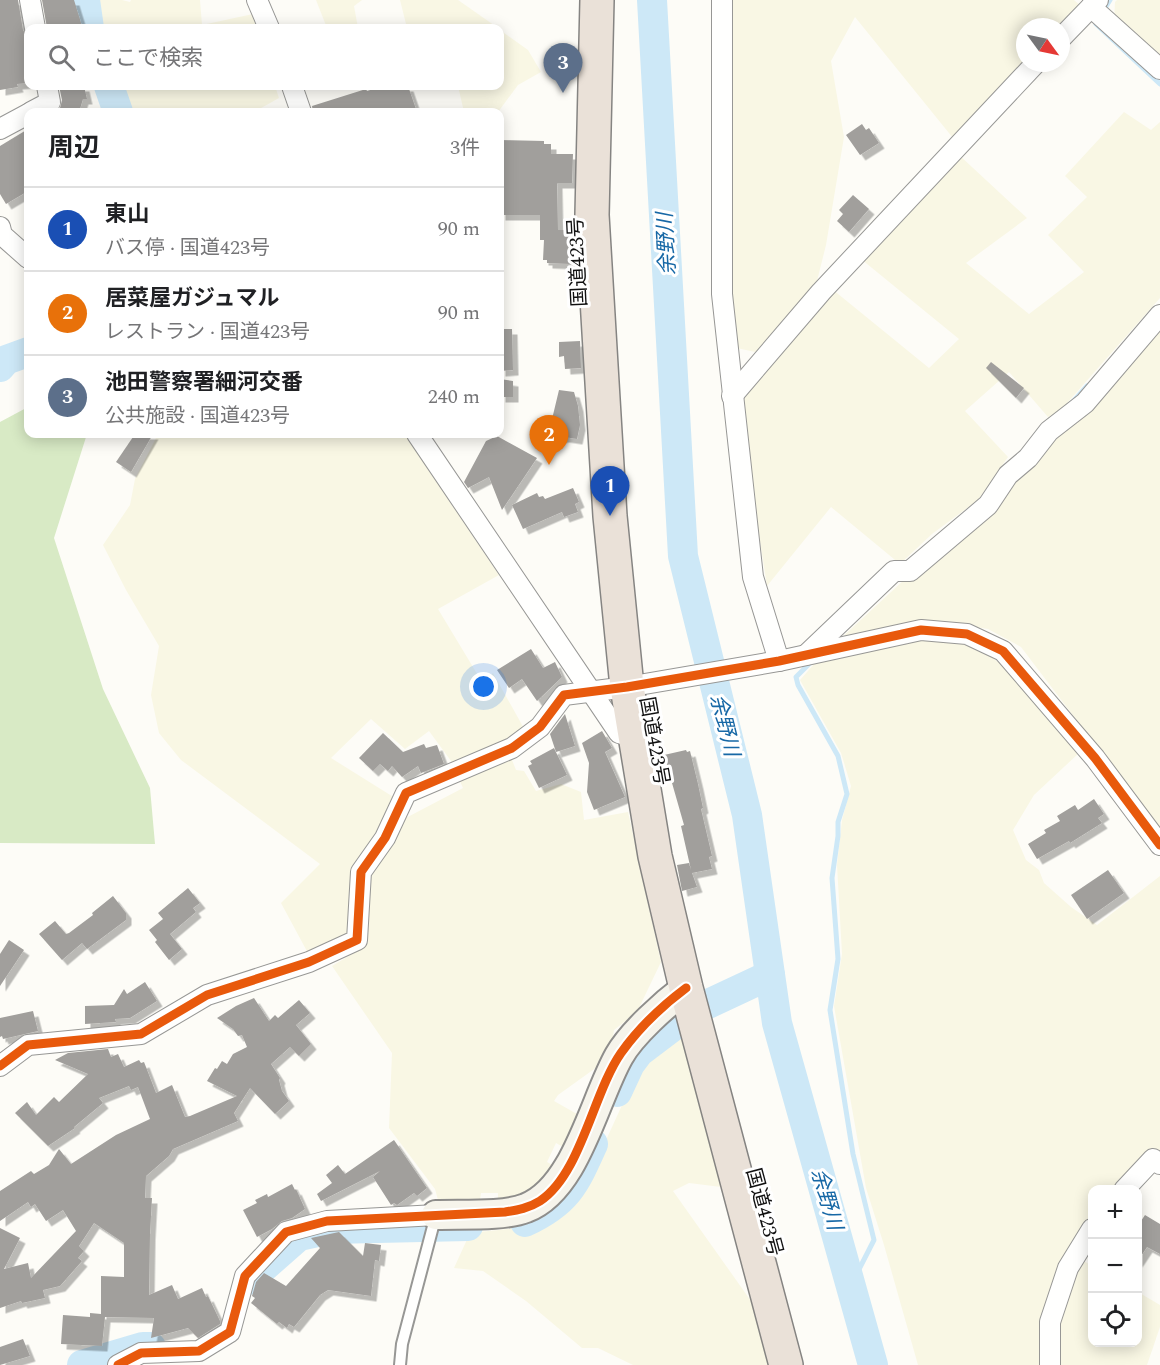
<!DOCTYPE html>
<html lang="ja">
<meta charset="utf-8">
<style>
:root{--surface:#fff;--page:#f6f6f6;--text:#202124;--muted:#757577;--line:#e0e0e0;--accent:#1a73e8}
body{margin:0;font-family:Spectral,"Noto Sans JP",serif;background:var(--page);color:var(--text)}
.controls{position:absolute;right:18px;bottom:18px;display:grid;overflow:hidden;border-radius:12px;box-shadow:0 3px 15px #0003}
.controls button{width:54px;height:54px;display:grid;place-items:center;padding:0;border:0;border-bottom:2px solid var(--line);background:var(--surface);color:var(--text);font:30px sans-serif}
.compass{position:absolute;left:1016px;top:18px;width:54px;height:54px;border-radius:50%;background:var(--surface);box-shadow:0 3px 15px #0003;rotate:123deg}
.you{position:absolute;left:484px;top:687px;width:21px;height:21px;margin:-15px;border:4px solid #fff;border-radius:50%;background:#1a73e8;box-shadow:0 0 0 9px #1a73e833}
.badge{display:grid;place-items:center;width:39px;height:39px;border-radius:50%;background:var(--accent);color:#fff;font-size:20px;font-weight:700}
.pin{position:absolute;translate:-50% -50px;filter:drop-shadow(0 2px 3px #0008)}
.pin::after{content:'';position:absolute;top:32px;width:21px;height:18px;background:inherit;clip-path:polygon(0 0,100% 0,50% 100%)}
.list{margin:0;padding:0;list-style:none}
h2{display:flex;justify-content:space-between;align-items:center;height:78px;margin:0;padding:0 24px;font-size:26px}
h2 small{font-size:20px;font-weight:400;color:var(--muted)}
.list li{display:grid;grid-template-columns:39px 1fr auto;gap:18px;align-items:center;box-sizing:border-box;height:84px;padding:0 24px;border-top:2px solid var(--line)}
.list b{display:block;font-size:22px;white-space:nowrap}
.list p{margin:0;font-size:20px;white-space:nowrap;color:var(--muted)}
.list em{font-size:20px;font-style:normal;color:var(--muted)}
.icon{flex:none;width:33px;height:33px;fill:none;stroke:currentColor;stroke-width:2;stroke-linecap:round;stroke-linejoin:round}
.map{position:relative;flex:none;width:1160px;height:1365px;overflow:hidden}
.search{position:absolute;background:var(--surface);box-shadow:0 3px 15px #0003;left:24px;top:24px;width:480px;height:66px;display:flex;align-items:center;gap:15px;box-sizing:border-box;padding:0 21px;border-radius:12px;color:var(--muted);font-size:22px}
.panel{position:absolute;background:var(--surface);box-shadow:0 3px 15px #0003;left:24px;top:108px;width:480px;height:330px;border-radius:12px}
.map>svg:first-child{display:block}
</style>
<div class="map">
<svg width="1160" height="1365" viewBox="0 0 1160 1365">
<defs>
<filter id="shadow"><feDropShadow dx="5.5" dy="5.5" stdDeviation="0" flood-color="#0004"/></filter>
</defs>
<rect width="100%" height="100%" fill="#fdfcf7"/>
<g fill="#f9f7e4">
<polygon points="91,0 122,0 130,2 131,0 200,0 202,25 253,14 257,28 96,28"/>
<polygon points="316,0 362,0 354,6 358,28 327,28"/>
<polygon points="400,0 458,0 498,28 407,28"/>
<polygon points="728,0 1074,0 1082,7 1061,27 1025,27 1025,63 953,138 855,17 831,61 844,137 826,245 815,289 760,353 732,347"/>
<polygon points="1117,0 1160,0 1160,62 1114,21 1115,2"/>
<polygon points="500,30 528,50 541,72 518,85 498,112 464,112 458,86 500,86"/>
<polygon points="115,86 275,86 279,98 254,112 126,112"/>
<polygon points="1124,112 1151,130 1160,122 1160,298 1060,411 1048,417 1009,372 965,411 1008,457 978,500 932,534 900,564 831,507 767,586 746,452 743,398 832,289 929,368 959,339 861,259 958,154 1027,218 966,263 1029,314 1084,272 1048,235 1087,197 1065,176"/>
<polygon points="1160,325 1160,830 1021,647 988,629 945,622 876,630 838,641 1010,482"/>
<polygon points="158,434 405,434 499,575 438,609 482,682 493,673 526,732 454,765 429,731 405,749 371,719 331,758 395,798 378,835 358,858 355,867 350,934 309,955 281,903 320,864 181,760 159,733 151,695 159,646 126,590 103,545 130,505 135,479"/>
<polygon points="916,637 973,643 1018,677 1079,753 1034,795 1013,830 1026,860 1039,870 1044,883 1071,907 1097,925 1160,876 1160,1153 1116,1189 1092,1190 1092,1218 1070,1252 1092,1266 1092,1342 1138,1342 1138,1292 1160,1305 1160,1327 1147,1365 918,1365 884,1245 866,1188 834,1006 842,954 837,865 842,820 851,786 841,753 800,680 815,663"/>
<polygon points="510,755 516,770 524,771 536,791 561,784 581,792 584,820 628,812 661,962 637,1012 614,1030 612,1042 597,1067 558,1095 554,1101 577,1114 563,1147 556,1143 547,1162 556,1167 541,1185 513,1198 498,1199 498,1193 481,1193 480,1200 438,1200 435,1189 389,1128 392,1053 332,966 362,948 368,876 400,821 463,788 458,777"/>
<polygon points="680,1033 721,1187 689,1183 673,1191 751,1301 769,1365 633,1365 598,1348 582,1348 526,1301 483,1271 454,1268 470,1233 537,1226 574,1201 584,1188 640,1066 653,1053"/>
</g>
<polygon fill="#d8eac5" points="28,407 28,434 87,434 54,538 103,689 150,788 155,844 0,843 0,422"/>
<g fill="none" stroke-linecap="round" stroke-linejoin="round">
<g stroke="#cde8f7" stroke-width="5">
<polyline points="1102,13 1110,0"/>
<polyline points="1098,21 1096,24 1160,84"/>
<polyline points="1071,404 1087,386"/>
<polyline points="809,664 796,677 798,685 838,756 847,794 838,822 838,836 832,878 838,959 830,1010 853,1154 874,1240 851,1285"/>
</g>
<g stroke="#cde8f7" stroke-width="30">
<polyline points="85,0 89,28"/>
<polyline points="652,0 683,556 747,815 777,1023 873,1365"/>
<polyline points="109,86 118,112"/>
<polyline points="0,367 6,360 28,352"/>
<polyline points="708,1004 770,975"/>
<polyline points="617,1092 630,1064 639,1052 676,1024"/>
<path d="M525 1222C568 1202 575 1184 593 1144"/>
<polyline points="249,1280 299,1236 331,1229 468,1226"/>
<polyline points="82,1365 143,1347 151,1347"/>
</g>
</g>
<g fill="#a19f9c" filter="url(#shadow)">
<polygon points="0,0 18,0 23,30 28,38 28,83 17,84 18,87 0,90"/>
<polygon points="42,0 74,0 82,26 71,28 47,28"/>
<polygon points="59,86 84,86 87,99 83,99 79,112 56,112 60,108 62,100"/>
<polygon points="383,86 408,86 417,112 313,112 312,106 366,89 367,91"/>
<polygon points="862,124 866,130 869,128 879,143 860,155 846,135"/>
<polygon points="28,129 28,191 6,204 0,194 0,146"/>
<polygon points="500,140 544,141 544,144 551,144 551,154 573,154 572,183 557,183 558,230 570,230 570,264 547,263 547,260 543,260 544,240 540,240 540,215 500,215"/>
<polygon points="853,195 869,209 849,232 837,221 843,214 839,210"/>
<polygon points="500,329 512,329 513,370 500,371"/>
<polygon points="580,341 581,368 565,369 564,356 559,357 559,342"/>
<polygon points="991,362 1024,388 1016,398 986,368"/>
<polygon points="500,379 513,381 513,397 500,397"/>
<polygon points="559,390 574,392 578,406 580,425 577,439 564,437 547,440"/>
<polygon points="135,434 153,434 131,472 116,462"/>
<polygon points="497,436 537,458 502,510 489,477 468,488 464,482 486,441"/>
<polygon points="573,488 579,502 575,504 578,512 564,517 562,512 523,529 512,505 537,493 539,497 543,496 545,499"/>
<polygon points="531,649 543,668 555,662 562,677 537,701 522,679 509,688 497,670"/>
<polygon points="565,714 575,746 556,752 550,734"/>
<polygon points="602,731 612,748 605,752 625,797 594,810 587,792 589,763 582,743"/>
<polygon points="383,733 403,752 424,744 426,748 437,745 444,764 421,773 418,766 402,777 392,766 388,771 380,764 373,771 359,758"/>
<polygon points="554,748 567,775 539,788 528,766 532,764 530,761"/>
<polygon points="686,750 687,752 690,751 698,784 703,808 701,809 712,856 709,857 712,869 692,873 697,887 682,891 677,865 689,863 691,870 681,826 684,825 664,755"/>
<polygon points="1094,799 1104,814 1098,818 1102,823 1070,843 1069,841 1037,859 1028,844 1046,833 1044,830 1060,821 1057,816 1075,805 1078,810"/>
<polygon points="1108,870 1124,893 1087,919 1071,895"/>
<polygon points="188,888 200,903 193,908 196,912 170,934 182,949 169,960 155,942 157,940 149,930 163,919 158,913"/>
<polygon points="113,896 126,913 126,920 87,949 82,943 62,960 39,934 55,921 66,934 69,933 93,915 92,913"/>
<polygon points="9,940 24,950 0,986 0,954"/>
<polygon points="145,982 157,1001 130,1018 115,1019 116,1022 85,1024 85,1006 114,1005 124,989 127,994"/>
<polygon points="254,998 269,1021 275,1015 278,1018 299,1000 310,1013 296,1025 311,1044 299,1056 290,1047 271,1064 280,1078 279,1080 282,1091 289,1101 275,1114 250,1088 234,1113 238,1121 173,1149 169,1156 146,1176 145,1198 152,1198 150,1234 149,1295 172,1285 178,1299 202,1288 206,1297 208,1296 220,1321 220,1324 198,1338 188,1328 151,1338 154,1318 105,1317 102,1346 61,1344 63,1315 90,1317 90,1313 101,1314 101,1276 124,1277 124,1243 94,1223 79,1246 84,1251 78,1258 82,1261 60,1286 43,1290 45,1298 22,1303 21,1301 0,1308 0,1228 20,1238 4,1269 28,1263 31,1278 76,1231 63,1210 46,1221 35,1204 31,1207 28,1202 0,1221 0,1191 31,1171 34,1174 49,1165 59,1149 71,1164 116,1135 150,1119 138,1087 131,1090 129,1086 99,1098 103,1103 74,1127 75,1128 48,1146 15,1113 27,1102 36,1115 54,1097 59,1102 88,1074 55,1060 68,1053 108,1049 111,1057 118,1054 124,1067 139,1060 141,1063 144,1062 156,1093 172,1085 185,1117 190,1116 237,1096 207,1081 215,1068 217,1069 222,1061 227,1064 233,1054 247,1047 242,1035 238,1036 233,1029 217,1018 236,1006"/>
<polygon points="33,1011 38,1031 3,1039 2,1036 0,1037 0,1018"/>
<polygon points="394,1140 427,1188 417,1196 414,1193 397,1205 394,1203 391,1205 373,1177 380,1171 321,1201 317,1194 332,1183 326,1175 338,1165 345,1174"/>
<polygon points="292,1184 295,1190 296,1189 305,1209 292,1218 282,1221 272,1229 257,1237 243,1210 257,1203 255,1200 267,1194 268,1197"/>
<polygon points="1145,1215 1160,1224 1160,1254 1147,1247 1137,1262 1137,1227"/>
<polygon points="339,1232 363,1256 365,1243 381,1245 379,1261 375,1260 371,1296 328,1290 320,1295 294,1327 289,1324 287,1328 279,1322 277,1324 251,1303 255,1298 252,1296 256,1282 264,1273 286,1286 320,1248 311,1238"/>
<polygon points="23,1339 30,1356 0,1365 0,1347"/>
</g>
<g fill="none" stroke-linecap="round" stroke-linejoin="round">
<g stroke="#979795" stroke-width="14">
<polyline id="lane" points="400,1365 402,1344 436,1215"/>
</g>
<g stroke="#979795" stroke-width="22">
<g id="street">
<polyline points="30,0 35,28"/>
<polyline points="257,0 269,28"/>
<polyline points="722,0 722,294 753,577 779,661"/>
<polyline points="1098,0 1091,7 1160,69"/>
<polyline points="1061,38 1091,7"/>
<polyline points="292,86 301,112"/>
<polyline points="31,112 50,102 47,86"/>
<polyline points="0,129 28,114"/>
<polyline points="0,227 2,235 28,258"/>
<polyline points="732,396 821,292 1036,63"/>
<polyline points="417,434 619,733 637,738"/>
<polyline points="806,655 894,571 910,571 988,505 1008,475 1028,458 1049,431 1085,403 1160,315"/>
<polyline points="0,1066 28,1045 141,1034 207,995 309,962 357,940 361,872 385,838 406,793 512,748 540,727 564,695 627,687 779,661 921,630 967,634 1003,651 1095,758 1160,845"/>
<polyline points="1124,1190 1153,1159 1160,1164"/>
<polyline points="118,1365 141,1353 199,1351 230,1332 245,1276 286,1232 327,1221 436,1215"/>
<polyline points="1050,1365 1050,1322 1068,1268 1092,1229"/>
</g>
</g>
<g stroke="#8e8d8b" stroke-width="32">
<path id="secondary" d="M436 1215C461 1214 504 1217 526 1208 576 1189 594 1100 619 1056 632 1033 665 1004 686 988"/>
</g>
<g stroke="#858482" stroke-width="36">
<polyline id="highway" points="597,0 592,215 610,516 627,687 655,856 686,988 786,1365"/>
</g>
<use href="#lane" stroke="#fffffe" stroke-width="10"/>
<use href="#street" stroke="#fffffe" stroke-width="20"/>
<use href="#secondary" stroke="#f6f4eb" stroke-width="28"/>
<use href="#highway" stroke="#eae1d8" stroke-width="33"/>
<g stroke="#fff" stroke-width="13">
<g id="cycleway">
<polyline points="0,1066 28,1045 141,1034 207,995 309,962 357,940 361,872 385,838 406,793 512,748 540,727 564,695 627,687 779,661 921,630 967,634 1003,651 1095,758 1160,845"/>
<path d="M118 1365 141 1353 199 1351 230 1332 245 1276 286 1232 327 1221 505 1212C518 1210 529 1208 540 1201 581 1174 593 1093 621 1053 638 1029 662 1006 686 988"/>
</g>
</g>
<use href="#cycleway" stroke="#e8590c" stroke-width="9"/>
</g>
<g text-anchor="middle" stroke-width="6" stroke-linejoin="round" paint-order="stroke">
<g font-size="20" fill="#111" stroke="#fff">
<text transform="translate(577 262) rotate(-93)" y="7">国道423号</text>
<text transform="translate(655 741) rotate(80)" y="7">国道423号</text>
<text transform="translate(765 1212) rotate(75)" y="7">国道423号</text>
</g>
<g font-size="21" font-style="italic" fill="#1768a6" stroke="#fff">
<text transform="translate(666 244) rotate(-93)" y="7">余野川</text>
<text transform="translate(725 725) rotate(76)" y="7">余野川</text>
<text transform="translate(827 1199) rotate(74)" y="7">余野川</text>
</g>
</g>
</svg>
<div class="controls">
<button>+</button>
<button>−</button>
<button><svg class="icon" aria-label="locate" viewBox="0 0 24 24"><circle cx="12" cy="12" r="6"/><path d="M12 2v4M12 18v4M2 12h4M18 12h4"/></svg></button>
</div>
<svg class="compass" viewBox="-18 -18 36 36"><path d="M0-13l5 13h-10z" fill="#e53935"/><path d="M0 13l5-13h-10z" fill="#757577"/></svg>
<div class="you"></div>
<div class="pin badge" style="left:610px;top:516px;background:#1a4fb4">1</div>
<div class="pin badge" style="left:549px;top:465px;background:#e8710a">2</div>
<div class="pin badge" style="left:563px;top:93px;background:#5c6f8a">3</div>
<div class="search"><svg class="icon" aria-label="search" viewBox="0 0 24 24"><circle cx="10" cy="10" r="6"/><path d="M15 15l6 6"/></svg>ここで検索</div>
<section class="panel">
<h2>周辺<small>3件</small></h2>
<ul class="list">
<li><span class="badge" style="background:#1a4fb4">1</span><div><b>東山</b><p>バス停 · 国道423号</p></div><em>90 m</em></li>
<li><span class="badge" style="background:#e8710a">2</span><div><b>居菜屋ガジュマル</b><p>レストラン · 国道423号</p></div><em>90 m</em></li>
<li><span class="badge" style="background:#5c6f8a">3</span><div><b>池田警察署細河交番</b><p>公共施設 · 国道423号</p></div><em>240 m</em></li>
</ul>
</section>
</div>
